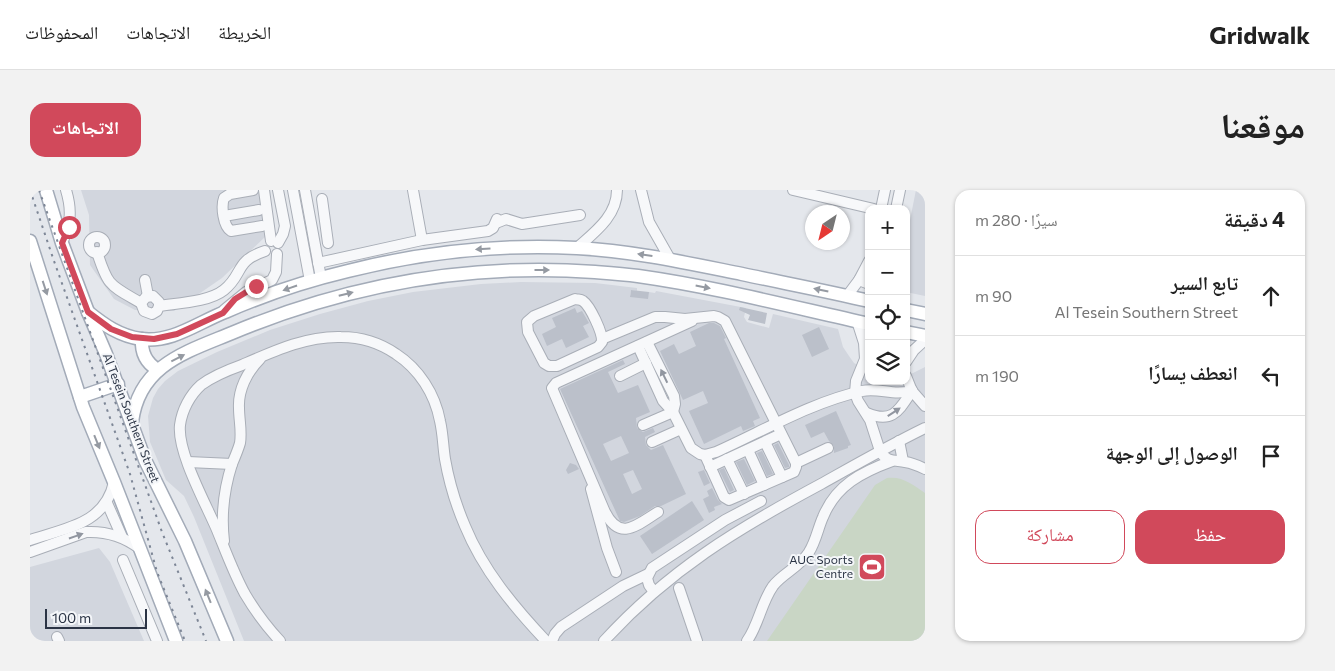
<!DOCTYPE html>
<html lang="ar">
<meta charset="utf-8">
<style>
:root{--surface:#fff;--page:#f2f2f2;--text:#222;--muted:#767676;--line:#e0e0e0;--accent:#d1495b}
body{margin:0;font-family:Commissioner,"Noto Naskh Arabic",sans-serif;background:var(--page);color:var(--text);direction:rtl}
.controls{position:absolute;right:15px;top:15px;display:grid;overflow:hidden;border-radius:10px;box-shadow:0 1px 4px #0004}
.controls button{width:45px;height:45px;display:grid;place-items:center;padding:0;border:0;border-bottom:1px solid var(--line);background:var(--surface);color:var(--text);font:25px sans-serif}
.compass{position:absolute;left:775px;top:15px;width:45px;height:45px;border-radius:50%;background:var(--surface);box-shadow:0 1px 4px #0004;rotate:215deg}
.scale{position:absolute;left:15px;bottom:12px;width:102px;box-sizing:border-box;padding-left:5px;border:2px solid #2b3445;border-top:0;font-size:14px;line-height:18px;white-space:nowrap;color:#2b3445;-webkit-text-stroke:4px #f4f6f9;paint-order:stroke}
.stop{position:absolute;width:15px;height:15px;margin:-11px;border:4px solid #d1495b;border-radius:50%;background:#fff}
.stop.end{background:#d1495b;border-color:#fff;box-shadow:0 1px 5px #0008}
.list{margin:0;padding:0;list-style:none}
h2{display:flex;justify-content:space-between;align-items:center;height:65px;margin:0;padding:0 20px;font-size:21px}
h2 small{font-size:16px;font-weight:400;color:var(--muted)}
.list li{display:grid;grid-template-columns:32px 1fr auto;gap:15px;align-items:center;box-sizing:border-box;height:80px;padding:0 20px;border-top:1px solid var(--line)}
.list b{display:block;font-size:19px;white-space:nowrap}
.list p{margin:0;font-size:16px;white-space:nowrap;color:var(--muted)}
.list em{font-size:16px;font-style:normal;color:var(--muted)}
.actions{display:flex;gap:10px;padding:15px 20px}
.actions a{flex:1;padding:11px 0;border:1px solid var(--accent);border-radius:15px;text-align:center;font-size:18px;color:var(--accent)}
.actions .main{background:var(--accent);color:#fff}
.icon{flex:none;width:28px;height:28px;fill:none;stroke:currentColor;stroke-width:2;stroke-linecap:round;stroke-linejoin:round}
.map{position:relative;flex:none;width:895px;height:451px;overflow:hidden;direction:ltr;border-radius:15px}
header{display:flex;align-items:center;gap:30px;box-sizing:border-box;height:70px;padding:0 25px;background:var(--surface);border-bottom:1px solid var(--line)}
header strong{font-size:24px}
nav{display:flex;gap:28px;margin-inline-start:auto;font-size:18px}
.intro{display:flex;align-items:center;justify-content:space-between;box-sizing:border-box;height:120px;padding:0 30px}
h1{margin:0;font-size:35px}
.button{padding:12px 22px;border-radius:15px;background:var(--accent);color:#fff;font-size:18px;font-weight:700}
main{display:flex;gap:30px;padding:0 30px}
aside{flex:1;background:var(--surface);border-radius:15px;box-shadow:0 1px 4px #0004}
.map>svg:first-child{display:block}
</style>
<header>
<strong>Gridwalk</strong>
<nav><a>الخريطة</a><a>الاتجاهات</a><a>المحفوظات</a></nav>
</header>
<div class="intro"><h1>موقعنا</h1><a class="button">الاتجاهات</a></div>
<main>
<aside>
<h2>4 دقيقة<small>سيرًا · 280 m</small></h2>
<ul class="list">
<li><svg class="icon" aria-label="ahead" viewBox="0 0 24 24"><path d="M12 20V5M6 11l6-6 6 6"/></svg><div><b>تابع السير</b><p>Al Tesein Southern Street</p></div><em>90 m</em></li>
<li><svg class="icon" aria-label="left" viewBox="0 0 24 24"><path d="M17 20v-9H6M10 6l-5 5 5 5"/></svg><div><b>انعطف يسارًا</b></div><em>190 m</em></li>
<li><svg class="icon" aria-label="arrive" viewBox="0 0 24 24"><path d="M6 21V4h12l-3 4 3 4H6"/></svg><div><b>الوصول إلى الوجهة</b></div></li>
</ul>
<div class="actions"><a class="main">حفظ</a><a>مشاركة</a></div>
</aside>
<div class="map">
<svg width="895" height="451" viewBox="0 0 895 451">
<rect width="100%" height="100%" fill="#e4e7ec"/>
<g fill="#d2d6de">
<polygon points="51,0 232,0 237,45 192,88 144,121 105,120 84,109 60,75 59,25"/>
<polygon points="886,0 895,0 895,106 876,102 876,50"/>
<polygon points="491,92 565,93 607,98 607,101 601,100 600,106 619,102 625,103 626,101 716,118 714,127 717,132 739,138 743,124 808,139 813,157 819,166 824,173 839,181 839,191 876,191 879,185 895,177 895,451 214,451 164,327 154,306 136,290 120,252 118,226 123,208 128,199 135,191 148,181 187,162 240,140 290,124 338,111 383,102 451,94"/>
<polygon points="69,358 80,372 114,451 0,451 0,377"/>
</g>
<path fill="#c9d6c5" d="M857 288C873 286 883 295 895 303V451H737L845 295Z"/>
<g fill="#bbc0ca" fill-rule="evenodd">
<polygon points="601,100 619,102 618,109 600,107"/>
<polygon points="710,117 737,123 735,134 718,130 720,125 709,120"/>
<polygon points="545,118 547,123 552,121 559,133 553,136 559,147 536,158 532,149 517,156 512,144 526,137 522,128"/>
<polygon points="679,133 684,133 690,136 696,148 694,149 730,228 723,231 725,236 713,241 711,236 674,254 659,221 678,213 673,201 653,210 630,161 644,154 649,164 666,156 660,142"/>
<polygon points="789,137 799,159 782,167 772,145"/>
<path d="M593 170 595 174 578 182 588 203 608 195 620 222 606 228 607 238 613 242 623 238 625 242 615 247 616 255 621 260 633 255 656 304 631 316H625L610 326 594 332 590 331 530 199ZM591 246 599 263 581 271 573 254ZM603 280 612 299 602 304 593 284Z"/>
<polygon points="806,221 821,255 818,256 818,258 804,263 804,256 799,251 794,242 781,248 775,235"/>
<polygon points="748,253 759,275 759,277 755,278 744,255"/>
<polygon points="732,261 743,284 737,286 727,263"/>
<polygon points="714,269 725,291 717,295 706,272"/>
<polygon points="540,273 546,275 549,279 538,284 536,280"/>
<polygon points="694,278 704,300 700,302 689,280"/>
<polygon points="674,280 680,293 674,296 668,282"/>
<polygon points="682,298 688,310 692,314 684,317 685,320 679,323 673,309 679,306 677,301"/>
<polygon points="662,311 674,330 622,364 610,346"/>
</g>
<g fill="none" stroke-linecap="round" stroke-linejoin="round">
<g stroke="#a9aeb7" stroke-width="12">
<g id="minor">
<path d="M223 0 200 4 194 8C191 16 193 36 201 41L232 36"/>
<polyline points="234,0 241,51"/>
<polyline points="263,0 280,91"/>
<polyline points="275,0 291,88"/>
<polyline points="383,0 392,50"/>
<polyline points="611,0 619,32 640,69"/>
<polyline points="763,0 844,19"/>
<polyline points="292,9 298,53"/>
<polyline points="851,19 855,0"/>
<polyline points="866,19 870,0"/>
<polyline points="194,26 229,20"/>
<polyline points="466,33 476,29 492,34 550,25"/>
<circle cx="67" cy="55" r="8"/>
<path d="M32 53C41 33 42 20 36 0"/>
<polyline points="248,53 253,44 255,36 248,0"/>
<path d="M547 58C565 42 587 26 587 0"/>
<path d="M67 62C78 97 80 95 111 113"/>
<polyline points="288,73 392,50 458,41 463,38 467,29"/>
<polyline points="115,90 118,106"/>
<polyline points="829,90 839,94"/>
<polyline points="817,106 829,90 839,71"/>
<path d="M545 109C549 110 550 109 553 111 560 116 573 143 572 152L568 157 527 176H519L514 173 498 142 497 132 504 126Z"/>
<path d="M129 116V112L123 106 116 107 111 113 114 121 122 124 127 121 129 116C148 113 179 112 194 100 214 84 204 71 235 61"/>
<polyline points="194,120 216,102 242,90 246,82 247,64"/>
<path d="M827 131 834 153 835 169 826 191 825 203 828 211 840 230 850 261C856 272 864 270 875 272 882 273 889 276 895 279"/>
<polyline points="572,149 625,127 635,127 655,129 684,126 688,127 695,131 766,273 766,277 764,282 699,310 694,307 675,265"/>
<polyline points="617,152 644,206 645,214 643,222"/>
<path d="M608 156 633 211 643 222 661 258 670 264 675 265 686 262C733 241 782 212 832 201 849 197 865 207 882 200"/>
<polyline points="876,172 884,160 895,150"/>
<polyline points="590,186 616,173"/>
<polyline points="876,186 882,201 895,216"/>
<path d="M837 223C863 234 869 220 882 201"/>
<polyline points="613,235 643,222"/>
<polyline points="869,251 873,271"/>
<polyline points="622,252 651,239"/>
<polyline points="735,252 752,287"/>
<polyline points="718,260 734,295"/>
<polyline points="697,269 714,304"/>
<polyline points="158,272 202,274"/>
<polyline points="766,273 798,258"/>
<polyline points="680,277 751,244"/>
<polyline points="561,299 577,358 586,382"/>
<polyline points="77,313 92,347"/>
<path d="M628 322C607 335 590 352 575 322L522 198 526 193 662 131"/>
<path d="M0 350C36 338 75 334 84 292"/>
<path d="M194 351C191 326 194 299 202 274 205 267 208 260 210 253 212 241 209 230 209 218 208 200 217 182 230 169"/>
<path d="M0 362 56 342C76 341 93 346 109 358"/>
<polyline points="93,370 127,451"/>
<polyline points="649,398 667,451"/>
<polyline points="624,402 619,395 617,388 622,378 695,330 731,311"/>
<polyline points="27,447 29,451"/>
<path d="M250 451C237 437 225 421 215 404 204 384 196 362 187 340 176 314 147 262 150 235 152 220 160 205 171 195 183 186 198 180 212 175 244 161 276 146 311 147 330 147 350 153 366 164 389 179 405 204 410 231 413 244 413 256 415 269 419 292 426 315 435 336 453 380 484 417 516 451"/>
<polyline points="522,451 525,444 531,437 593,396 618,384"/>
<path d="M574 451C639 380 707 339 791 294 825 275 860 255 895 238"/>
<path d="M717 451C729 434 731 413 743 396 753 383 770 377 779 362 786 351 788 338 793 327 806 295 832 282 862 271"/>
</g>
</g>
<g stroke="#a3abb8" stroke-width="15">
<g id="major">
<polyline points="16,0 32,53 58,122 76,164 115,270 155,351 197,451"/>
<polyline points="0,51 53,217 84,292 146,451"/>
<polyline points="876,120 895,124"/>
<path d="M58 122C74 135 90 146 111 149 142 153 167 133 195 122 234 105 276 91 318 81 393 62 470 54 547 58 603 61 657 73 712 84 754 93 797 101 839 111"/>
<polyline points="876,142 895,146"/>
<path d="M112 149C111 163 116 173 128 180"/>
<polyline points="50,207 88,194"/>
<path d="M102 232C109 175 156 162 202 143 317 95 440 73 565 82 579 83 594 84 608 86 686 97 762 117 839 134"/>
</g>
</g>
<use href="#minor" stroke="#f7f8fa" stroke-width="10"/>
<use href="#major" stroke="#fff" stroke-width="12"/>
<g stroke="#7d8696" stroke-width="2" stroke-dasharray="2.5 5" stroke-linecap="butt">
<polyline points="0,0 24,71 100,284 127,382 155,451"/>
<polyline points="9,0 132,342 176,451"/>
</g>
</g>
<defs><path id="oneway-solid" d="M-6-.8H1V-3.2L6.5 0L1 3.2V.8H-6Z" transform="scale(1.25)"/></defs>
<g fill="#959aa2">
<use href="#oneway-solid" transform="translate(453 59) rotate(176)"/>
<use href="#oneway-solid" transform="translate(615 65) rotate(-172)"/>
<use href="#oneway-solid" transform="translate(512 80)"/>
<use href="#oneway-solid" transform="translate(673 97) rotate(11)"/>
<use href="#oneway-solid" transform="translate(15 98) rotate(72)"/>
<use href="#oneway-solid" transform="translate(260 98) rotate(161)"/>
<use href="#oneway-solid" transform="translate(791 100) rotate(-168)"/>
<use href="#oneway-solid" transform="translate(316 104) rotate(-14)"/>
<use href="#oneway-solid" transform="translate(148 168) rotate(-27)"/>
<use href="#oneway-solid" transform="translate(67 252) rotate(68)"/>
<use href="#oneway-solid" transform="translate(178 406) rotate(-112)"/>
</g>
<g fill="#9196a0">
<use href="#oneway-solid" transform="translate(634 186) rotate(-116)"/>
<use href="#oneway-solid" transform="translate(864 222) rotate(-33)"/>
<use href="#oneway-solid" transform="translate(46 346) rotate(-19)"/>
</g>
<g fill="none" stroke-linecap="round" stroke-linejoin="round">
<polyline stroke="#d1495b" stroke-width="6" points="39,37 32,53 58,122 81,139 102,147 124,149 147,144 193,123 205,109 226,96"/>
</g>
<defs>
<g id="stadium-square" transform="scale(1.4375)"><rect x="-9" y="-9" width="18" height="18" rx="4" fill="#d1495b" stroke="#f4f6f9"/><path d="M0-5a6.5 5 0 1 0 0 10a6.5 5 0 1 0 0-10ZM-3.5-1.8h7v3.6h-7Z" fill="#fff"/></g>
</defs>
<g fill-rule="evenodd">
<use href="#stadium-square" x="842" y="377"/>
</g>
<g text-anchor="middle" stroke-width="4" stroke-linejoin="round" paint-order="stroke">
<g font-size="12" fill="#2b3445" stroke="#f4f6f9">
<text transform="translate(101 228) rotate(69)" y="4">Al Tesein Southern Street</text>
</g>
<g font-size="12" fill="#2b3445" stroke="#f4f6f9" text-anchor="end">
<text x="823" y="374">AUC Sports<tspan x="823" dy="14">Centre</tspan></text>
</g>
</g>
</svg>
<div class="controls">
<button>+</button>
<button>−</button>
<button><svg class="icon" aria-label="locate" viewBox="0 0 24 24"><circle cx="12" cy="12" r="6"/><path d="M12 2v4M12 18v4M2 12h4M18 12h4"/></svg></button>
<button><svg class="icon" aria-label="layers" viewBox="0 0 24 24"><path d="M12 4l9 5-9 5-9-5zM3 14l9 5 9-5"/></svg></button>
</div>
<svg class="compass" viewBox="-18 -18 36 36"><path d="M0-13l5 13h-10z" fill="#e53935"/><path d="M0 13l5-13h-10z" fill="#767676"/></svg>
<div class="scale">100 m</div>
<div class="stop" style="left:39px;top:37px"></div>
<div class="stop end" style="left:226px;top:96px"></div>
</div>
</main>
